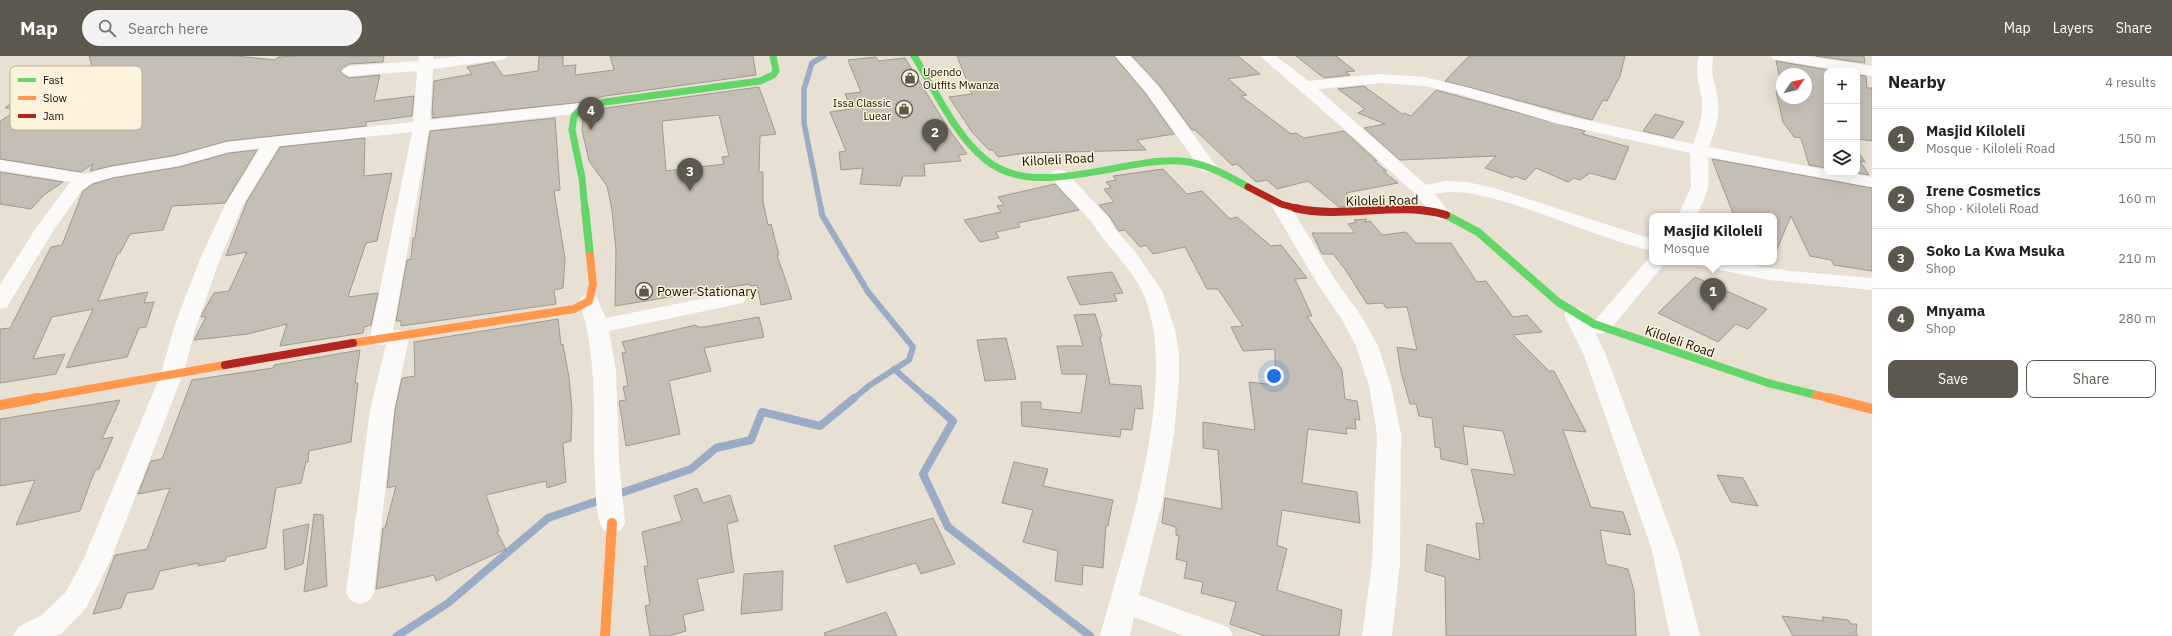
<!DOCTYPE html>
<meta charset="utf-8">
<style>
:root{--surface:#fff;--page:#f2f2f2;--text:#202124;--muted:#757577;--line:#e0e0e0;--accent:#5d584d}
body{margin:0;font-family:"IBM Plex Sans",sans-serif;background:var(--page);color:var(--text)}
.controls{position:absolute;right:12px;top:12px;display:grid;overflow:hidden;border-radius:8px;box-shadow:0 4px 16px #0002}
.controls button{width:36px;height:36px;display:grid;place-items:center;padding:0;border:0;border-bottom:1px solid var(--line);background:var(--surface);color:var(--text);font:20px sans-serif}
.compass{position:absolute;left:1776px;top:12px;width:36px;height:36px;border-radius:50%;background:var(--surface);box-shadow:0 4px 16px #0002;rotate:56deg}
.you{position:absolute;left:1274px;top:320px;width:14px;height:14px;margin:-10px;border:3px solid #fff;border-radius:50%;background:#1a73e8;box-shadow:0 0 0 6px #1a73e833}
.badge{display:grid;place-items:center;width:26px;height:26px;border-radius:50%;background:var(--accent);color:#fff;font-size:13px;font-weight:700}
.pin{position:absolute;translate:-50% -33px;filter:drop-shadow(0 1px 2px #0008)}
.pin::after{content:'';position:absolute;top:21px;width:14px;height:12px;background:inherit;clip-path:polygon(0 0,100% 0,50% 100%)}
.popup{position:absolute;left:1649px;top:157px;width:128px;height:52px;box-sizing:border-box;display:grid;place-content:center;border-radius:8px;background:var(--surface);filter:drop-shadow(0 1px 3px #0005);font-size:13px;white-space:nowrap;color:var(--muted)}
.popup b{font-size:15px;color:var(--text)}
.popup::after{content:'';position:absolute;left:50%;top:100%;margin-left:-8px;border:8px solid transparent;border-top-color:var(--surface)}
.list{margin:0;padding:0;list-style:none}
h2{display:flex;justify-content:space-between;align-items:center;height:52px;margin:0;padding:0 16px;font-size:17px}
h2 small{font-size:13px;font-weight:400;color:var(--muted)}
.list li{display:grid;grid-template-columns:26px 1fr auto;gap:12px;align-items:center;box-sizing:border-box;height:60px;padding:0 16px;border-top:1px solid var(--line)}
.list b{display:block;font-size:15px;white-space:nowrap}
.list p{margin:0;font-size:13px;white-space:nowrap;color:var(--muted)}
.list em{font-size:13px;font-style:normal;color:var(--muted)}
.actions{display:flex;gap:8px;padding:12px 16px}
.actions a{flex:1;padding:9px 0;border:1px solid var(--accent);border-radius:8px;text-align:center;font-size:14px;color:var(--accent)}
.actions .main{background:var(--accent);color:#fff}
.icon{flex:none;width:22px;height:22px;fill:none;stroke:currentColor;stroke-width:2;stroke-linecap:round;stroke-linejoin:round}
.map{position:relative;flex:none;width:1872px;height:580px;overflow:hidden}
header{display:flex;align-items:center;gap:24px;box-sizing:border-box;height:56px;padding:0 20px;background:var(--accent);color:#fff}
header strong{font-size:19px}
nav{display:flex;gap:22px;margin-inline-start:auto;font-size:14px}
.search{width:280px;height:36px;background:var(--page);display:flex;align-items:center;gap:10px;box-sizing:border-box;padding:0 14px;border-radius:22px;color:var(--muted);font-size:15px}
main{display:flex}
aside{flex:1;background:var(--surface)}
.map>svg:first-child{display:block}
</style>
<header>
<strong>Map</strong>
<div class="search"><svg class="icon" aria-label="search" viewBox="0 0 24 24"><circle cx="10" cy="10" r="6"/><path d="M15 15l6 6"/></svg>Search here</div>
<nav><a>Map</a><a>Layers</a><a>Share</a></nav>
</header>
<main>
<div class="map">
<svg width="1872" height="580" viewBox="0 0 1872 580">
<rect width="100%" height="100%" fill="#e8e0d2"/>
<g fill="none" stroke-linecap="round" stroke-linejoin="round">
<polyline stroke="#9aabc7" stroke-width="5.5" points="821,153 804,67 804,33 812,7 824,0"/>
<g stroke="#9aabc7" stroke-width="6">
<polyline points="821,152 822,159 868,236 913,291 909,304 870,329 853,343"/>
<polyline points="894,313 928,343"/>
</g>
<g stroke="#9aabc7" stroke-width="8">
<polyline points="927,342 953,365 923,418 948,471 1090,580"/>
<polyline points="397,580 448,547 548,462 691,413 716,392 751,384 762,356 820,370 854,342"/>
</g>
</g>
<g fill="#c5beb4" stroke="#9f998e" fill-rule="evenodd">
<polygon points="89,0 236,0 275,4 278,1 297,0 384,0 383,6 349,8 340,15 349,22 380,19 374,45 414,40 412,60 366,66 366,70 227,85 177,99 111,110 90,115 93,108 81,116 0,103 0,65 21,52 5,52 39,25 95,21"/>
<polygon points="539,0 563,0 563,10 576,9 575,19 614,14 610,0 753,0 756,19 605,40 583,46 432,62 434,58 432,58 434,25 472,18 467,11 494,6 503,20 538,15"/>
<polygon points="957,0 1114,0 1145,37 1174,78 1137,84 1146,94 1026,97 998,101 993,94 989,94 972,76 949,41 972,38"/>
<polygon points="1132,0 1238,0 1260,18 1228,23 1247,39 1241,40 1291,78 1296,77 1304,82 1344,75 1377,105 1374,105 1387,115 1383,115 1398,127 1346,137 1358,150 1342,151 1339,151 1308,125 1277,133 1267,124 1256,126 1237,108 1232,109 1195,74 1192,74 1159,29"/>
<polygon points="1296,0 1336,0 1355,15 1345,16 1350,19 1324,22"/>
<polygon points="1469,0 1625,0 1620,20 1607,45 1603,44 1592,64 1445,25"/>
<polygon points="1816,0 1864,0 1865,7"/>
<polygon points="876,1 878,5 905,2 948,72 967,98 958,99 961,105 924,108 925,120 903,120 900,130 860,128 863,112 841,114 839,96 846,95 830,56 851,53 845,38 861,36 848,4"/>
<polygon points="1776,5 1834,15 1827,15 1827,112 1809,109 1801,82 1794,81 1783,66 1776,35 1782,36 1782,42 1806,42 1806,18 1782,18 1782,31"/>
<polygon points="1857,19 1866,20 1867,32 1872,32 1872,85 1857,83"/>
<polygon points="1364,30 1402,58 1404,57 1411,60 1436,34 1585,75 1583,78 1629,91 1615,124 1590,117 1580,124 1574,122 1568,126 1536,112 1525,124 1515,120 1513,122 1485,112 1496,100 1400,104 1364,72 1385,68 1358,57 1365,53 1338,33"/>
<path d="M759 31 776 78 760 80 759 116H763V145L768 169 771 168 779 199H777L792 243 761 249 757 229 750 230 749 228 615 250 616 195 612 154 607 130 589 105 582 74 583 62 589 56 606 52ZM719 59 729 100 722 101 724 108 666 115 662 65Z"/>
<polygon points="1655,58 1684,66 1673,82 1643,75"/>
<polygon points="555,62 560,134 554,135 565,203 563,232 554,234 556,248 401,270 401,265 396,265 407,204 411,203 413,182 415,182 430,75"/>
<polygon points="365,82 364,120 392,117 377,185 366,187 348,241 378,237 371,269 364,271 363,277 280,290 287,268 248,278 194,284 206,261 201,261 203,256 214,237 229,235 247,196 226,200 247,145 280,91"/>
<polygon points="257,94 225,147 172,150 163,174 130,178 120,197 118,197 98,245 148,236 144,247 154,246 146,271 139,272 127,301 66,312 93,253 52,261 33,303 65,298 56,318 0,327 0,273 10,272 51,191 62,189 83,135 93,128 113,122 179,111 229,97"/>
<polygon points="1857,94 1865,106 1860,105 1869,119 1857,117"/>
<polygon points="1712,103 1872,132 1872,215 1834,209 1831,204 1810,200 1791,160 1774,200 1774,160 1734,160"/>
<polygon points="1163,113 1187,138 1202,135 1230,163 1237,161 1271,190 1281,189 1307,222 1295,223 1312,260 1307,260 1342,314 1345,343 1357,345 1360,364 1355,363 1356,373 1346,372 1347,378 1308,373 1302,427 1357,436 1360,467 1282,454 1277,489 1287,493 1277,534 1342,554 1339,580 1265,580 1230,568 1236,546 1201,537 1203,526 1184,522 1187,506 1176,503 1179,480 1176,479 1176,471 1162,467 1165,442 1222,453 1218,394 1203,392 1203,366 1255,374 1249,326 1275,329 1275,293 1243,295 1231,271 1243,270 1218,233 1207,233 1185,191 1153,198 1146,189 1140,191 1125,174 1119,175 1110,161 1099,149 1114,146 1104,133 1111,132 1106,126 1116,124 1113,120"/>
<polygon points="0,116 63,126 44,139 31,153 0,148"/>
<polygon points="1055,128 1079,154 1018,167 1020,171 996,176 999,182 980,186 964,164 1001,156 997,150 1004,149 998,141"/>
<polygon points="1367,163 1364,166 1370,165 1382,179 1406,176 1416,187 1451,187 1477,226 1486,225 1513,261 1527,259 1542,276 1513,279 1549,315 1554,315 1586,376 1563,374 1591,451 1623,456 1631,479 1600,474 1606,508 1628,513 1634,535 1636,580 1446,580 1445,521 1425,515 1427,488 1480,504 1476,467 1484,468 1471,413 1515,419 1503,375 1463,370 1468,409 1441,403 1440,392 1435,391 1432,362 1419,360 1416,348 1410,348 1401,316 1397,291 1417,294 1407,251 1386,252 1383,247 1367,248 1345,213 1333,198 1322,198 1312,177 1355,177 1348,168 1357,166 1354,164"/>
<polygon points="1112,216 1123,237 1114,238 1117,245 1080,249 1067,221"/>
<polygon points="1695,221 1767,253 1748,273 1736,268 1718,286 1658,257"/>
<polygon points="1095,258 1102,280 1100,281 1110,328 1141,330 1143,353 1135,352 1132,374 1121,373 1120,381 1022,370 1021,346 1041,346 1041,353 1081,357 1087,318 1062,318 1057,290 1083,290 1074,259"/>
<polygon points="759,261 764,281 704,292 711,315 669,325 680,378 626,390 619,345 626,344 623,331 628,330 622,297 626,296 622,286 696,269 697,271 704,271"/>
<polygon points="558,263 561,289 563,288 569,322 572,352 571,385 563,387 566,426 547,432 546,425 486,439 499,475 497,476 506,493 436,525 434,519 376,533 383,472 385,472 396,430 387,432 395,354 402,322 415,320 414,286"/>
<polygon points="1006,282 1016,323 985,325 977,284"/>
<polygon points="360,294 355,327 358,327 351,386 309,395 308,406 306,406 301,427 276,432 266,492 226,501 225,505 198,510 199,507 160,515 153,533 127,537 121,552 93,558 115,499 147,493 170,432 138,438 151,405 162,403 192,324 273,312 274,309"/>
<polygon points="120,344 102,383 113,381 99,413 95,414 80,455 16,469 35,424 0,430 0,363"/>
<polygon points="1014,406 1048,413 1043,430 1113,444 1108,470 1106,469 1103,512 1083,509 1082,529 1055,525 1058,495 1023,486 1033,454 1002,447"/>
<polygon points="1717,419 1743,422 1758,450 1731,446"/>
<polygon points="697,432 703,447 730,439 738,465 727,468 734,516 697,523 704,554 683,559 686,575 669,580 650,580 645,550 650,549 644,510 648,510 642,476 682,465 674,440"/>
<polygon points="314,458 323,459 327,530 304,536"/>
<polygon points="933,462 955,508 921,518 916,507 847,527 834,490"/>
<polygon points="309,468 303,508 285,514 283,474"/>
<polygon points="783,515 782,554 741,558 744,518"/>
<polygon points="886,556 897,580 825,580 824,577"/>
<polygon points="1782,560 1824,565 1822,561 1848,564 1851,568 1857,568 1856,577 1858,580 1793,580"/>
</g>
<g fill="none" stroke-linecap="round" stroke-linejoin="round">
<g fill="#fcfaf8" fill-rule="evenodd">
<polygon points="419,0 433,0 433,3 462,0 507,0 505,3 500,4 433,13 430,64 582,47 588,49 590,52 588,55 582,57 429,74 393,275 398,274 406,276 409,281 394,354 374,536 370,544 360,548 350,544 346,536 370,354 386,288 381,289 373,287 370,282 412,76 279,90 243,149 220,203 196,271 183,318 111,503 86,552 62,577 56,580 13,580 18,571 42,559 66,536 84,502 161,318 174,271 200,203 225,149 260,92 229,96 179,110 113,121 92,127 82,134 53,175 7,251 0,253 0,229 34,175 70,126 0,114 0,104 86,118 111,111 177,100 227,86 413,66 417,15 349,20 344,18 341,15 344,12 349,10 418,5"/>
<polygon points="1115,0 1130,0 1158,30 1217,111 1214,115 1208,116 1202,115 1146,36"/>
<path d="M1260 0H1276L1308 25 1380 18 1424 21 1470 32 1564 59 1693 88C1698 74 1703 61 1702 46 1700 25 1694 22 1699 0H1713C1710 22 1716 26 1718 46 1720 62 1714 76 1709 91L1827 114V117H1849L1872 121V131L1708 101C1709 129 1710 135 1696 160H1678L1691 131 1690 97 1558 68 1459 38 1424 30 1380 27 1318 33 1426 129 1445 125 1467 126 1494 132 1652 183V195C1605 183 1559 163 1513 148 1487 141 1461 132 1435 138L1451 158 1449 162 1442 164 1435 162 1414 137 1359 86Z"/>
<polygon points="1771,0 1806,0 1872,10 1872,20 1857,17 1857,15 1843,15 1778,4 1773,3"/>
<path d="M1059 114 1065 115 1109 162 1115 173 1136 197 1162 235 1175 274 1179 298V325L1174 378 1163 443 1139 539 1228 571 1233 580H1184L1134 561 1130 580H1100C1124 490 1183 322 1142 235 1133 217 1118 201 1106 186 1100 180 1097 173 1092 167 1079 150 1062 136 1050 119L1053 115Z"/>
<polygon points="1280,143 1287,145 1336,225 1362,261 1378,290 1391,330 1401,378 1400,507 1392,580 1362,580 1372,507 1377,378 1369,330 1356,290 1341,262 1317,227 1271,149 1273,145"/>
<polygon points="1652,201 1652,206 1666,206 1608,276 1600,278 1595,276 1606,299 1678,494 1700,580 1670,580 1652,494 1584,299 1564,259 1567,254 1575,252 1583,254 1591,269 1649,202"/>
<polygon points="1698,206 1733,206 1790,215 1872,222 1872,234 1769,224 1701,210"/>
<path d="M736 236 743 237 746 242 743 247 609 275 616 314 619 405 625 467 621 474 612 477 603 474C595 459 596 438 595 420 592 361 599 302 579 245L582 240 589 238 596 240 606 262Z"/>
</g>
<g stroke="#63d668" stroke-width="7">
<path d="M914 0C936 35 954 78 986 104 1036 145 1123 101 1181 105 1205 107 1227 119 1248 131"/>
<polyline points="585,153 582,122 572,74 574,60 582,52 605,46 760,25 773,19 776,15 773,0"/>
</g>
<g stroke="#63d668" stroke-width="8">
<polyline points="585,152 590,200"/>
<polyline points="1446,159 1478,176 1558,246 1594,268 1768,327 1816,339"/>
</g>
<g stroke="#ff974d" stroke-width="8">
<polyline points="353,287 574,253 589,245 593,228 590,200"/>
<polyline points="1816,339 1833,343"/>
<polyline points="32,343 225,309"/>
</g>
<g stroke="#ff974d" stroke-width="10">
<polyline points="1829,342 1872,353"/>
<polyline points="0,349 38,342"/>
<polyline points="605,580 612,467"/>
</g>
<polyline stroke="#b3261e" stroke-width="7" points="1248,131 1281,148 1299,153"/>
<g stroke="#b3261e" stroke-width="8">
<path d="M1295 152C1345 164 1397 144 1446 159"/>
<polyline points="225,309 353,287"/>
</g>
</g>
<defs>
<g id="shop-ring" transform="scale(0.9)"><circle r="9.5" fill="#fdf2db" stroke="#5d584d" stroke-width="1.5"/><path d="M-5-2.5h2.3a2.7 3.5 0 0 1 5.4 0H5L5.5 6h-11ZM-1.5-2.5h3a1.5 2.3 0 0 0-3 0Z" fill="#5d584d"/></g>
</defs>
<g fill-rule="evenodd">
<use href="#shop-ring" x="910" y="22"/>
<use href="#shop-ring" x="904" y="53"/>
<use href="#shop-ring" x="644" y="235"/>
</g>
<g text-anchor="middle" stroke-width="3" stroke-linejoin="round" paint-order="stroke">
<g font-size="11" fill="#120e05" stroke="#fdf2db" text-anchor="start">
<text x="923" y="20">Upendo<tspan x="923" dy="13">Outfits Mwanza</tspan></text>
<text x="891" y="51" text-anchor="end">Issa Classic<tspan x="891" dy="13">Luear</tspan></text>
</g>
<g font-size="13" fill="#120e05" stroke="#fdf2db">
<text transform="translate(1058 103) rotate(-3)" y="5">Kiloleli Road</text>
<text transform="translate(1382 144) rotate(-1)" y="5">Kiloleli Road</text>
<text transform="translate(1680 285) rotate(19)" y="5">Kiloleli Road</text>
</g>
<g font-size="13" fill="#120e05" stroke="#fdf2db" text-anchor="start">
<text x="657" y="240">Power Stationary</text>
</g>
</g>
<rect x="10" y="10" width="132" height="64" rx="6" fill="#fdf2db" stroke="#b6ae9b" stroke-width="1"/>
<rect x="18" y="22" width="18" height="4" fill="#63d668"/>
<rect x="18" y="40" width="18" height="4" fill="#ff974d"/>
<rect x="18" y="58" width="18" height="4" fill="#b3261e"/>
<g font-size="11" fill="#120e05">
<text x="43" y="28">Fast</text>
<text x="43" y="46">Slow</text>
<text x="43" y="64">Jam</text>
</g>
</svg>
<div class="controls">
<button>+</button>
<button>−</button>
<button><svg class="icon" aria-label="layers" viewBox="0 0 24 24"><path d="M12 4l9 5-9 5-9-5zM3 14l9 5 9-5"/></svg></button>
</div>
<svg class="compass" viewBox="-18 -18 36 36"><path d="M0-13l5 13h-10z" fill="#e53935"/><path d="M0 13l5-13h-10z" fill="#757577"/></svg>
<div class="you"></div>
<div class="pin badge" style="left:1713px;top:255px">1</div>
<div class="popup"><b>Masjid Kiloleli</b>Mosque</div>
<div class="pin badge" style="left:935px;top:96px">2</div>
<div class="pin badge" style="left:690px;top:135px">3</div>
<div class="pin badge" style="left:591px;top:74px">4</div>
</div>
<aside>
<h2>Nearby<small>4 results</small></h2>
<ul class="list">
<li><span class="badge">1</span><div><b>Masjid Kiloleli</b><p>Mosque · Kiloleli Road</p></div><em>150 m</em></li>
<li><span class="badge">2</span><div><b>Irene Cosmetics</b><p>Shop · Kiloleli Road</p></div><em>160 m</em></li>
<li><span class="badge">3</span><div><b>Soko La Kwa Msuka</b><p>Shop</p></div><em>210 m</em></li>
<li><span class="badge">4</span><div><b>Mnyama</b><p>Shop</p></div><em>280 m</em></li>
</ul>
<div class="actions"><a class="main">Save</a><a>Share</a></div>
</aside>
</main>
